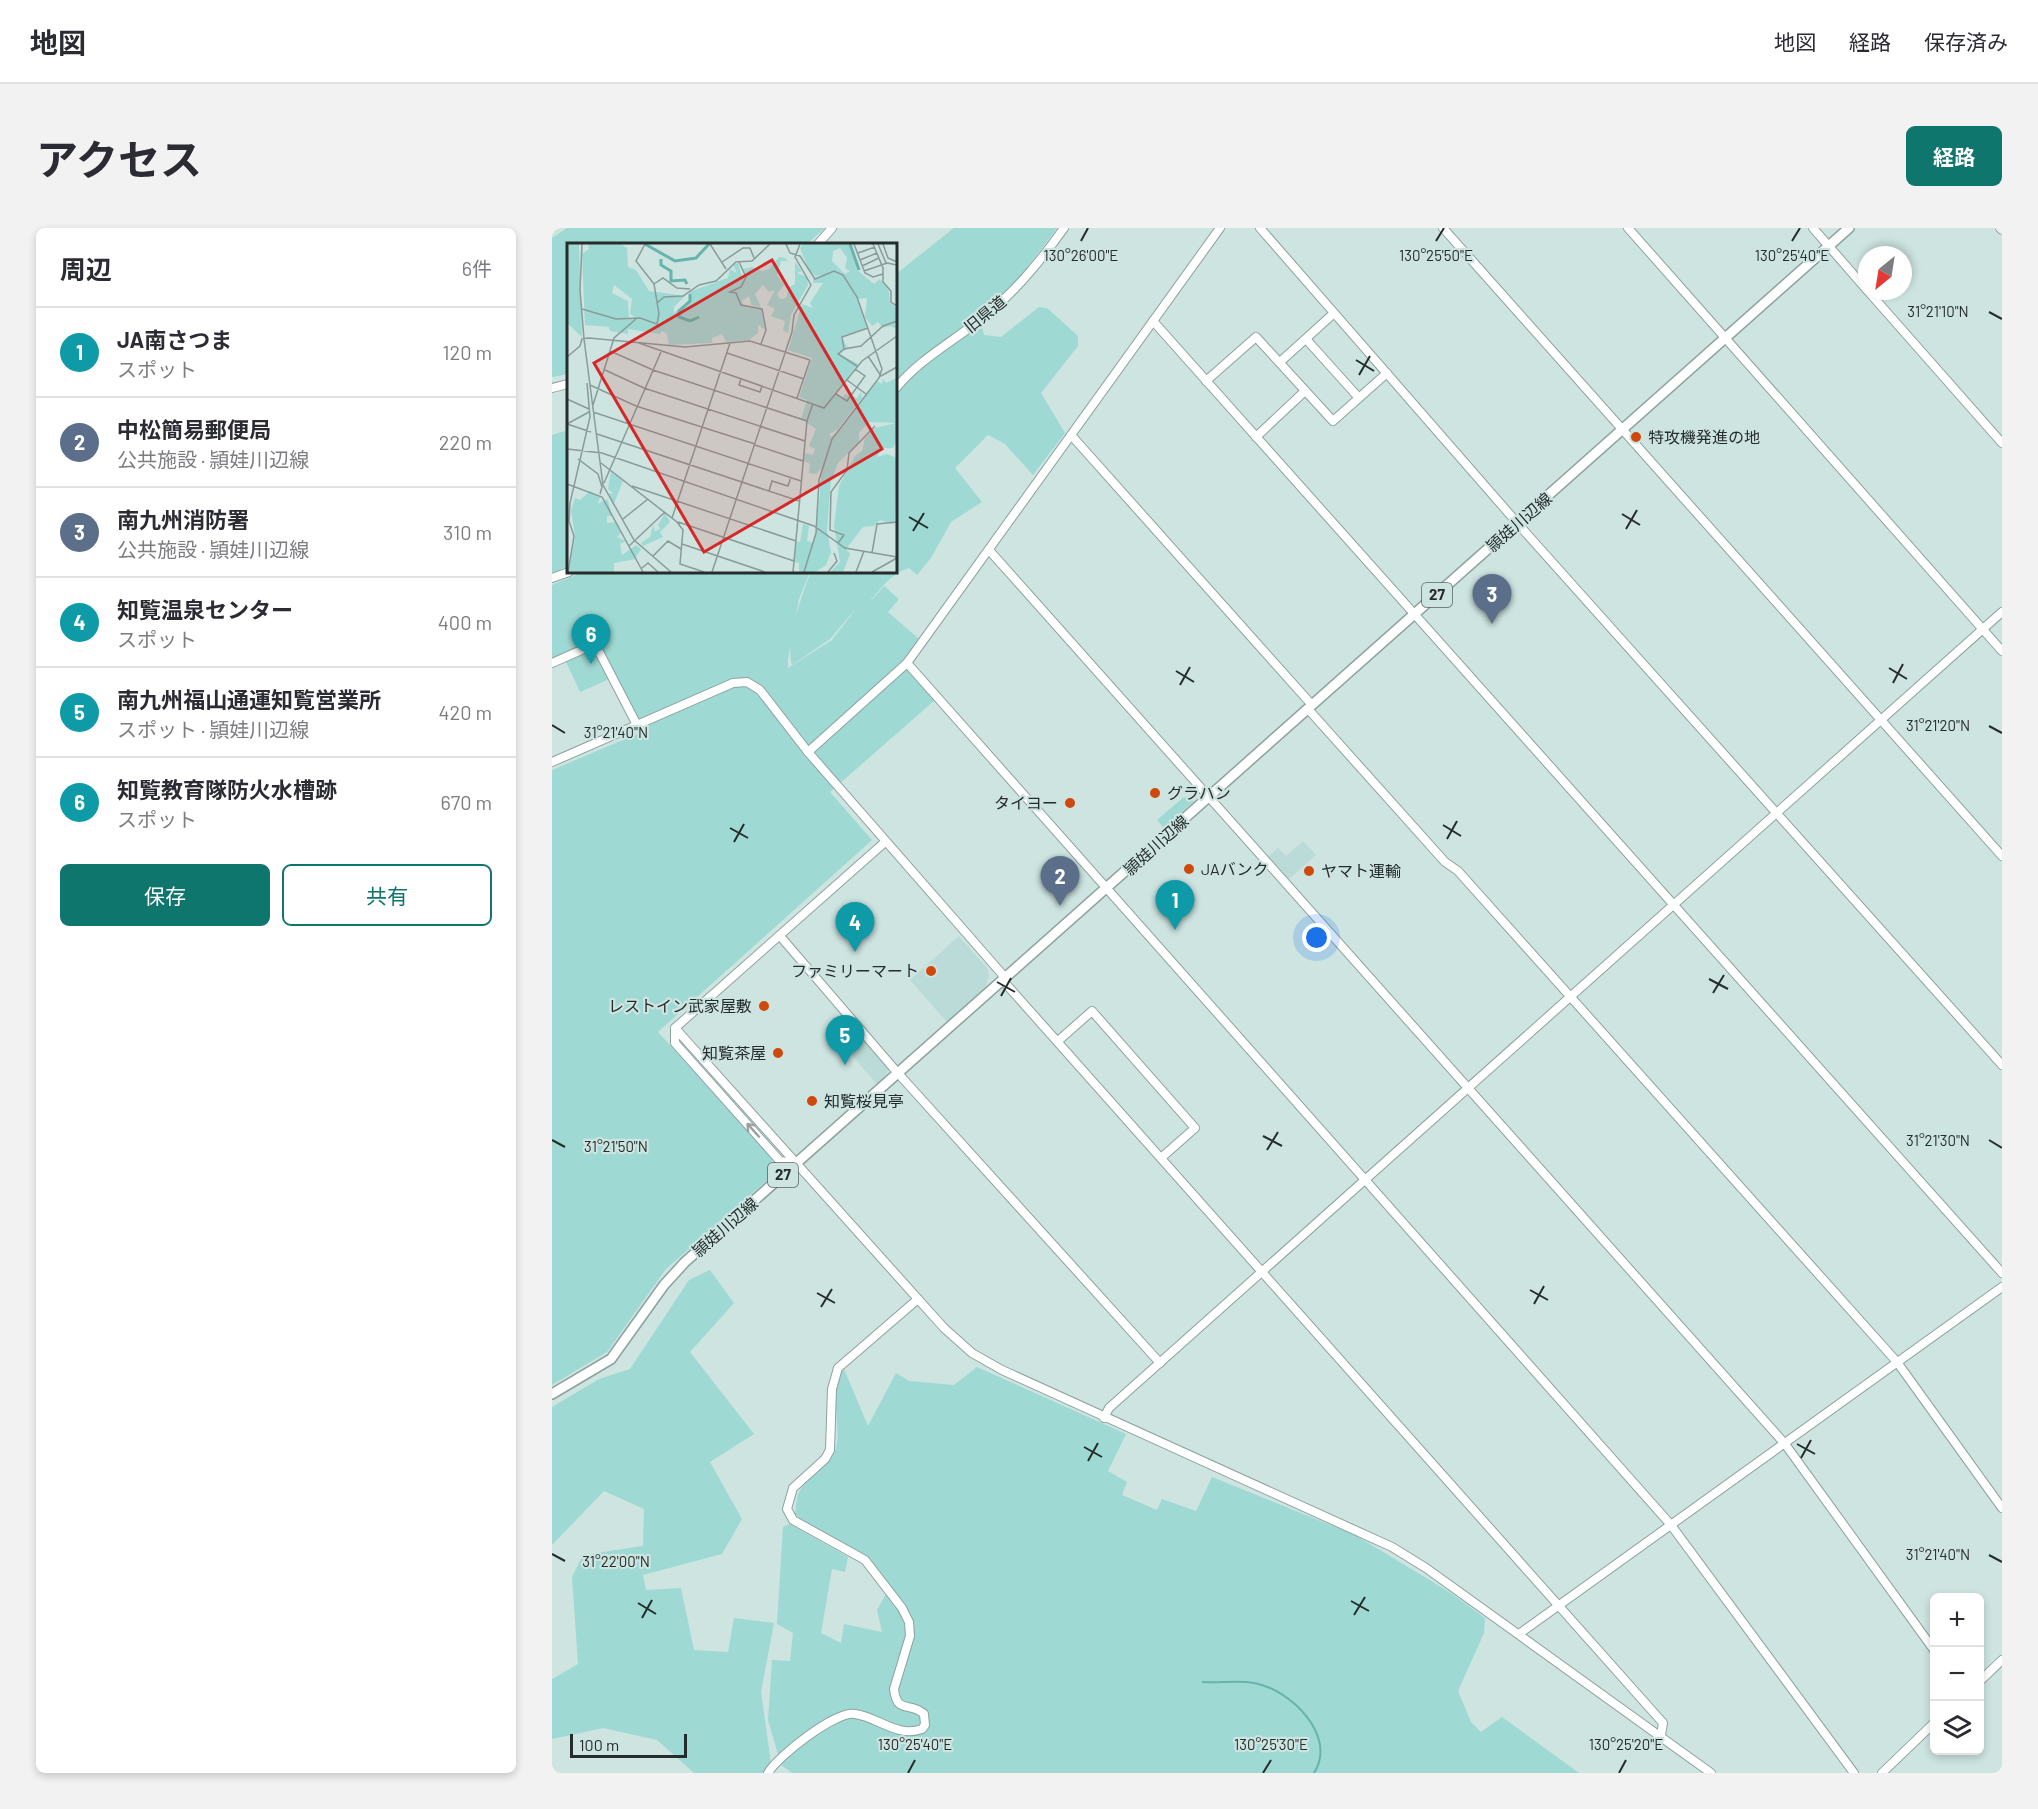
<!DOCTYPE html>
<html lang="ja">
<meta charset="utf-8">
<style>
:root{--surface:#fff;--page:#f2f2f3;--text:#2b2b33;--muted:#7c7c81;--line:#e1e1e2;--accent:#0f766e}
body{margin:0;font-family:Barlow,"Noto Sans JP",sans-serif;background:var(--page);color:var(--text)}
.controls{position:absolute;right:18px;bottom:18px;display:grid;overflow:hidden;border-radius:9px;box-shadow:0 3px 9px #0003}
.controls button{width:54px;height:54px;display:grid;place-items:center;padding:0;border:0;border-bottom:2px solid var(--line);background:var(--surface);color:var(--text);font:30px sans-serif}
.compass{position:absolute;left:1306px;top:18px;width:54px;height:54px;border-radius:50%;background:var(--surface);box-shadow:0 3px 9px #0003;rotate:210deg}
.scale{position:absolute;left:18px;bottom:15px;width:117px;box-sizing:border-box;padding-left:6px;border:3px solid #252d2c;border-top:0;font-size:16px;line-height:21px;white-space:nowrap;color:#252d2c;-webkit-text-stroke:4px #cde4e1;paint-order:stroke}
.you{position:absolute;left:765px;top:710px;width:21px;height:21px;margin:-15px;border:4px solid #fff;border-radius:50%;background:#1a73e8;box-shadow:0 0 0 9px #1a73e833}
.badge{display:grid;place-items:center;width:39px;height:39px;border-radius:50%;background:var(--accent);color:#fff;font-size:20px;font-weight:700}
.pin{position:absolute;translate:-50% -50px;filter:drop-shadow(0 2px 3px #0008)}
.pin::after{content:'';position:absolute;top:32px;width:21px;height:18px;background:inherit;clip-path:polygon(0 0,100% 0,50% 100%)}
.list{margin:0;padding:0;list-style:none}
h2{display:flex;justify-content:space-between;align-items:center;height:78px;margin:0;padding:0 24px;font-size:26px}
h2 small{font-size:20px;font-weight:400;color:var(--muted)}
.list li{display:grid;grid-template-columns:39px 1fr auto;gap:18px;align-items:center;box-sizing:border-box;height:90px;padding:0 24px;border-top:2px solid var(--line)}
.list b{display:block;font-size:22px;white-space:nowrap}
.list p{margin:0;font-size:20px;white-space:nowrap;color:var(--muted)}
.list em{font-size:20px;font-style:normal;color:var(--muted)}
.actions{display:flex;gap:12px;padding:18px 24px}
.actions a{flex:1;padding:14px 0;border:2px solid var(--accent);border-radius:9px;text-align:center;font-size:21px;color:var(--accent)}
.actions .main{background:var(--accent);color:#fff}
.icon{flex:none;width:33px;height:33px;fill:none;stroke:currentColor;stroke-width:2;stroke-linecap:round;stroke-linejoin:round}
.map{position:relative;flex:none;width:1450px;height:1545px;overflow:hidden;border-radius:9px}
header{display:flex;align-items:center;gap:36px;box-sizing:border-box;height:84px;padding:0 30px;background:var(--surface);border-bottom:2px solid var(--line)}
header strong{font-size:28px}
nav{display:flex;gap:33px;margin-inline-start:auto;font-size:21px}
.intro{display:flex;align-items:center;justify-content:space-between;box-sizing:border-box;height:144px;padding:0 36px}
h1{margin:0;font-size:42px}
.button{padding:15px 27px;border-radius:9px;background:var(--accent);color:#fff;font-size:21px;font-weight:700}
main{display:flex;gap:36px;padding:0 36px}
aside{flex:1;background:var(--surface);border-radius:9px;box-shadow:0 3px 9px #0003}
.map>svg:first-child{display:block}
</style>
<header>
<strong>地図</strong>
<nav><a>地図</a><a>経路</a><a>保存済み</a></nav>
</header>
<div class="intro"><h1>アクセス</h1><a class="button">経路</a></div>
<main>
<aside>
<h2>周辺<small>6件</small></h2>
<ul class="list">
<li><span class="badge" style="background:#0f9aa8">1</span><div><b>JA南さつま</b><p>スポット</p></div><em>120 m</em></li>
<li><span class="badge" style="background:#5c6f8a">2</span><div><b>中松簡易郵便局</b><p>公共施設 · 頴娃川辺線</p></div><em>220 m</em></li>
<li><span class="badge" style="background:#5c6f8a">3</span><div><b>南九州消防署</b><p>公共施設 · 頴娃川辺線</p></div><em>310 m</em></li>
<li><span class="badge" style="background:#0f9aa8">4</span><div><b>知覧温泉センター</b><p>スポット</p></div><em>400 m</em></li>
<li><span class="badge" style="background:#0f9aa8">5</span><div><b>南九州福山通運知覧営業所</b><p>スポット · 頴娃川辺線</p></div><em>420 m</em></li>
<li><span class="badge" style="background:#0f9aa8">6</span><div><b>知覧教育隊防火水槽跡</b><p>スポット</p></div><em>670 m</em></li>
</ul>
<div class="actions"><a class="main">保存</a><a>共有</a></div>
</aside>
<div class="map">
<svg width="1450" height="1545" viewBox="0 0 1450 1545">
<rect width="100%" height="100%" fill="#cde4e1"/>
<g fill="#badbd7">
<polygon points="751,613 764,627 737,651 716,629 726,620 734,628"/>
<polygon points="407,708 436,741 437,748 433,760 395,794 358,752"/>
<polygon points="300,799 336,841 334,848 325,856 286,811"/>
</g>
<g fill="#9fd9d3">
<polygon points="15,0 273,0 255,16 16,16 16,146 0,149 0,10"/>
<path d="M402 0H505L430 99 432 107 449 109 487 79 495 80 526 108V118L489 165 513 205 481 247 453 216 436 207 403 240 430 274 399 294 379 330 365 347 357 340C342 344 330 358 321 370L317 369 321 371 332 358 347 371 336 384 367 411 349 434 383 472 278 564 320 612 106 804 219 928 223 942 220 948 114 1041 55 1124 0 1157V542L92 503 64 448 28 464 11 427 0 431V357L31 344H258L247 371 236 431V440L280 412 307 377 278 411 240 437C233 414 250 366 259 344H344V46Z"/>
<polygon points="16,202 16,338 0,345 0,207"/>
<polygon points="632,569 642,573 612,600 605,592"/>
<polygon points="158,1042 182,1075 138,1124 202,1206 158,1234 190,1291 170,1326 91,1347 94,1362 129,1360 142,1422 176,1424 182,1390 222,1395 209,1464 219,1535 212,1545 142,1545 105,1512 51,1500 0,1511 0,1451 26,1436 20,1349 31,1327 91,1318 92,1281 52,1263 0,1317 0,1179 47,1151 78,1141 137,1052"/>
<path d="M425 1139 574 1206 556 1243 575 1254 570 1267 605 1282 610 1271 644 1283 660 1249 803 1307 899 1365 933 1390 932 1405 906 1463 919 1494 929 1504 950 1489 1027 1545H240L229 1537 216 1492 220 1432 238 1433 241 1405 225 1396 231 1299 238 1296 296 1329 293 1344 280 1341 269 1405 289 1415 292 1396 330 1404 325 1382 338 1359 312 1326 252 1295 243 1286C244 1280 244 1273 246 1267 253 1248 278 1242 284 1220 290 1197 275 1160 292 1141L316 1198 344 1145 357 1153 402 1157Z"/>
</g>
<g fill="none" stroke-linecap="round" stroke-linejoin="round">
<path stroke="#67b4ac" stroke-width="2" d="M651 1454C666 1455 689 1452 702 1455 738 1461 786 1508 762 1545"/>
<g stroke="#8ca29f" stroke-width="10">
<g id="minor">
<polyline points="708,0 974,305 1450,837"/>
<polyline points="891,0 1450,628"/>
<polyline points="1076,0 1450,423"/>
<polyline points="1261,0 1315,62"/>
<polyline points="1448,0 1450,2"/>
<polyline points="266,16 280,0"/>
<polyline points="1316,63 1450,215"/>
<polyline points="601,93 1450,1045"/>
<polyline points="754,111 807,170"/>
<polyline points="728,134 781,86"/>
<polyline points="654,153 704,109 781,193 835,145"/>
<polyline points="0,160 16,156"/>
<path d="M344 160C367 132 397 116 425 94 460 68 487 35 512 0"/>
<polyline points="519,207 760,477"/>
<polyline points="704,209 753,163"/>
<polyline points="437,322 1233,1216 1382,1422"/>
<polyline points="0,350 17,344"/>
<polyline points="0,435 43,416 85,497"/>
<polyline points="355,435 1119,1297 1302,1545"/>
<polyline points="756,481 893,634 906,643 1345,1134 1450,1280"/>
<polyline points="256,524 355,435 668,0"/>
<polyline points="0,534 181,455 195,454 208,462 256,524 450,746 454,756 1111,1495 1109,1507"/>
<polyline points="228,708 344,843 608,1135"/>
<polyline points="123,800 392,1100 420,1125 450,1142 840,1319 874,1340 1159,1545"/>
<polyline points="506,813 540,783 643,900 609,930"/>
<polyline points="245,935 228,933 123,815 123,800 333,614"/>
<polyline points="552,1190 557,1180 1450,384"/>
<polyline points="967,1406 1450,1059"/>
<polyline points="1428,1453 1450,1432"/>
<path d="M216 1545C226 1528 283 1483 303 1486 326 1489 345 1510 370 1501L373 1497 372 1486C358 1473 345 1487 342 1461L358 1408 357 1394 350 1380 313 1332 241 1292 235 1281 241 1260 273 1231 278 1222 280 1161 286 1140 366 1071"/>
<polyline points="1330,1545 1382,1495"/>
</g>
</g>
<g stroke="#8ca29f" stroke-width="12">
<polyline id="major" points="0,1166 59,1131 112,1057 133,1034 1297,0"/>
</g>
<use href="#minor" stroke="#fff" stroke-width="8"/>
<use href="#major" stroke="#fff" stroke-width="9"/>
</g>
<defs><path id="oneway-shaft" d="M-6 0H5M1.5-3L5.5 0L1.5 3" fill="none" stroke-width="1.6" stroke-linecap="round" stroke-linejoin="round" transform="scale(1.5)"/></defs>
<use stroke="#9da0a0" href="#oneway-shaft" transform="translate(201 902) rotate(-132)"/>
<path fill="none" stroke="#252d2c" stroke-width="2" d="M529 13 536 0M884 13 892 0M1240 13 1248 0M1437 84 1450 91M804 132 822 143M807 147 818 128M1070 286 1088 297M357 289 376 300M1074 301 1085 282M361 303 372 285M1337 440 1355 451M624 443 642 454M1341 455 1351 436M628 457 638 439M0 497 13 505M1437 498 1450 505M891 597 909 608M178 600 196 610M895 611 905 593M182 614 192 596M1157 751 1176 761M445 754 463 764M1161 765 1172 747M449 768 459 750M711 908 730 918M0 912 13 919M1437 912 1450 920M715 922 726 904M978 1062 996 1072M265 1065 283 1075M982 1076 992 1058M269 1079 280 1061M1245 1216 1263 1226M532 1219 550 1229M1249 1230 1259 1212M536 1233 546 1215M0 1326 13 1333M1437 1327 1450 1334M799 1373 817 1383M86 1375 104 1386M802 1387 813 1369M90 1390 100 1372M356 1545 363 1532M711 1545 719 1532M1067 1545 1074 1532"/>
<g fill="#cf490d" stroke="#cde4e1" stroke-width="2">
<circle cx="1084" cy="209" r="6"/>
<circle cx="603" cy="565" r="6"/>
<circle cx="518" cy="575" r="6"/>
<circle cx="637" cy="641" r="6"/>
<circle cx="757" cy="643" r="6"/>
<circle cx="379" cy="743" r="6"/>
<circle cx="212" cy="778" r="6"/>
<circle cx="226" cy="825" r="6"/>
<circle cx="260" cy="873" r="6"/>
</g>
<g text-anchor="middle" stroke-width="4.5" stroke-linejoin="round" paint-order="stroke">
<g fill="#cde4e1" stroke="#576462" stroke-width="1.5">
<rect x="870" y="355" width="30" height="24" rx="4.5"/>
<rect x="216" y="935" width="30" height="24" rx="4.5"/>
</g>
<g font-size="15" font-weight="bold" fill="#252d2c">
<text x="885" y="372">27</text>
<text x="231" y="952">27</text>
</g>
<g font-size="16" fill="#252d2c" stroke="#cde4e1">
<text transform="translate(433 86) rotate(-39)" y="6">旧県道</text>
<text transform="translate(967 294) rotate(-41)" y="6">頴娃川辺線</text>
<text transform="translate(604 617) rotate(-42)" y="6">頴娃川辺線</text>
<text transform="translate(173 999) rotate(-41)" y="6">頴娃川辺線</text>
</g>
<g font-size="16" fill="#252d2c" stroke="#cde4e1" text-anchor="start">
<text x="1096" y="215">特攻機発進の地</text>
<text x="615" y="571">グラハン</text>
<text x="506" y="581" text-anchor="end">タイヨー</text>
<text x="649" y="647">JAバンク</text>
<text x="769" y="649">ヤマト運輸</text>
<text x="367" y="749" text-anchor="end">ファミリーマート</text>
<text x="200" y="784" text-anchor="end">レストイン武家屋敷</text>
<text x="214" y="831" text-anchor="end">知覧茶屋</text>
<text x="272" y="879">知覧桜見亭</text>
</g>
</g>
<g transform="translate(15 15)">
<rect width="330" height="330" fill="#cde4e1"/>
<path d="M0 1H12L15 94 0 80ZM21 1H54L60 5 61 24 69 27 82 48 118 53 107 64V70L123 58 122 49 161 35 163 26 170 30 166 22 171 20 175 34 180 36 176 26 185 24 195 28 202 26 212 14 218 15 221 18H214L210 32 217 42 210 51 213 56 219 55 222 44 228 41V19L235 28 230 30 240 34 241 42 224 72 221 90 216 87 218 78 204 73 208 66 200 62 208 47 202 49 196 42 188 51 194 64 184 62 182 53 175 58 177 64 194 66 198 87 191 82V90L182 97 159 99 155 91 145 95V100L102 102 100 91 95 88 93 91 61 86V91L43 88 42 84 18 82 15 11 22 6ZM47 42 65 56 63 71 68 74 62 76 61 58 45 50ZM236 1H282L290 27 307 41 313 36 322 47 323 60 330 64V86L323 83 316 85 311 79 305 83 298 74 300 55 290 56 301 85 274 94 281 105 273 111 291 121 268 151 275 156 278 151 290 155 294 149 295 155 270 187 262 191 264 194 271 188 310 138 315 141 316 136 319 140 330 135V197L326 205H314L310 214 320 211 330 215 328 277 326 281 313 277 307 283 296 284 279 306 283 311 276 329H263L273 319 267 283 272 243 288 213 295 208 298 195 308 185 329 180 302 179 292 190V200L271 220 264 238 260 287 264 309 259 322 248 329H232V320L227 319 229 298 233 299 236 281 242 283 240 298 246 300 249 290 255 225 249 231 242 230 243 221 237 218 238 210 246 212 248 206 242 203 249 186 234 176 240 157 232 154 245 115 221 107 235 61 246 65 243 60 256 40H246V36L257 32 249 33 242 27 233 5ZM273 5 280 15 278 25 283 28 278 31 265 18 266 8ZM44 229 56 238 46 263 42 251 46 250 41 246ZM23 248 33 254 31 261 40 256 42 261 45 273H40V280L48 279 54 290 50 294 59 298 53 301 55 312 69 302 74 306 68 316 47 320V329H1L8 293 4 268 8 255 13 257ZM98 270 103 279 93 289 96 294 76 303 74 300 83 294 86 282 88 288 93 286 91 282Z" fill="#9fd9d3" fill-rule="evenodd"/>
<path fill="none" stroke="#67b4ac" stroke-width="3" d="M78 1 108 18 129 15 142 1M283 1 292 27M94 16V22L104 28V38L118 37 120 41M123 51V58L112 68V74L123 78 132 74"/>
<path fill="none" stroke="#8a9b99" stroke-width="1.5" d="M15 1 13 47 17 96M78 1 69 18 87 41M143 1 159 26M219 1 223 10 233 13 248 36 267 28 276 32 290 54 315 126 312 135 265 196 252 237 249 290 237 329M287 1 298 30 306 34 316 31M306 1 316 25V39L324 48V59L330 63M311 1 319 20M316 1 321 15 330 19M291 10 308 4M293 17 310 10M155 19 176 5H183L187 15M172 19 179 34 174 44 163 49 169 50 174 62 195 66 199 87 194 101M295 23 312 15M297 28 320 20 330 22M87 41 96 35 110 45 123 46M90 60 97 54 116 53 132 42 149 38 169 19 185 18 203 1M15 66 49 76 73 75 90 81 92 71 87 41M17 96 36 242 67 297 104 329M72 100 257 165 295 118 330 93M277 106 294 103 316 83 330 78M43 108 86 127 240 178M160 110 237 136M301 113 314 133 330 124M0 114 13 103 15 96 22 95 118 104 183 98 243 117M290 123 271 111 277 106 275 94 301 85M38 127 77 145 238 198M174 136 172 142 193 149 195 143M280 137 299 151M23 142 69 163 188 201M269 151 280 158 298 133 288 126M230 155 243 117M0 156 22 166M26 162 47 95 69 76M26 169 234 238M0 181 24 189M0 181 22 169M30 191 232 258M188 202 236 218M0 206 35 210 247 283 278 305 330 314M11 216 31 231 35 244 33 251M34 220 110 279 116 287 113 321 137 329M37 240 94 109M0 241 35 254 76 329M65 243 229 298M202 248 205 238 221 243 224 234M105 275 163 100M56 276 81 256M111 279 227 318M271 300 277 292 263 287 264 249 280 227 282 210 308 183M115 301 198 329M62 303 98 269M305 310 310 281 330 279M86 313 101 298 114 306M75 325 81 320 91 329M1 329 7 293 2 278 3 260 23 174 20 140M145 329 225 89 227 72 244 42 228 14 233 1M226 329 240 178 246 160M261 329 270 318 267 310M289 329 297 308M305 329 330 315"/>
<path fill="#d62828" fill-opacity="0.15" stroke="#d62828" stroke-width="3" d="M205 17 315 206 137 309 27 120Z"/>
<rect width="330" height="330" fill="none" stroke="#252d2c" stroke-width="3"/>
</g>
<g font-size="15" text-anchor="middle" fill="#252d2c" stroke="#cde4e1" stroke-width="4.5" stroke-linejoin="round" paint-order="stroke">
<text x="529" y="33">130°26'00"E</text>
<text x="884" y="33">130°25'50"E</text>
<text x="1240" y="33">130°25'40"E</text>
<text x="1386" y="89">31°21'10"N</text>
<text x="1386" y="503">31°21'20"N</text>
<text x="64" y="510">31°21'40"N</text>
<text x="1386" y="918">31°21'30"N</text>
<text x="64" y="924">31°21'50"N</text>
<text x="1386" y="1332">31°21'40"N</text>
<text x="64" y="1339">31°22'00"N</text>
<text x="363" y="1522">130°25'40"E</text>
<text x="719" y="1522">130°25'30"E</text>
<text x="1074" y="1522">130°25'20"E</text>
</g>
</svg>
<div class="controls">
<button>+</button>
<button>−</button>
<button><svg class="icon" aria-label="layers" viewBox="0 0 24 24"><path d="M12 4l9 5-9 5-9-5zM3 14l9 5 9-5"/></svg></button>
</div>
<svg class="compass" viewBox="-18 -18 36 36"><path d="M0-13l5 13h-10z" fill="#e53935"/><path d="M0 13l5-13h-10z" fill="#7c7c81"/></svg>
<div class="scale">100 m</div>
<div class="you"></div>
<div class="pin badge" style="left:623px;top:702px;background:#0f9aa8">1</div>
<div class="pin badge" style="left:508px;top:678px;background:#5c6f8a">2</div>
<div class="pin badge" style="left:940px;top:396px;background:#5c6f8a">3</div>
<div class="pin badge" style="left:303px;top:724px;background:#0f9aa8">4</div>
<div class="pin badge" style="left:293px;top:837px;background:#0f9aa8">5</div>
<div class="pin badge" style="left:39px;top:436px;background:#0f9aa8">6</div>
</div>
</main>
